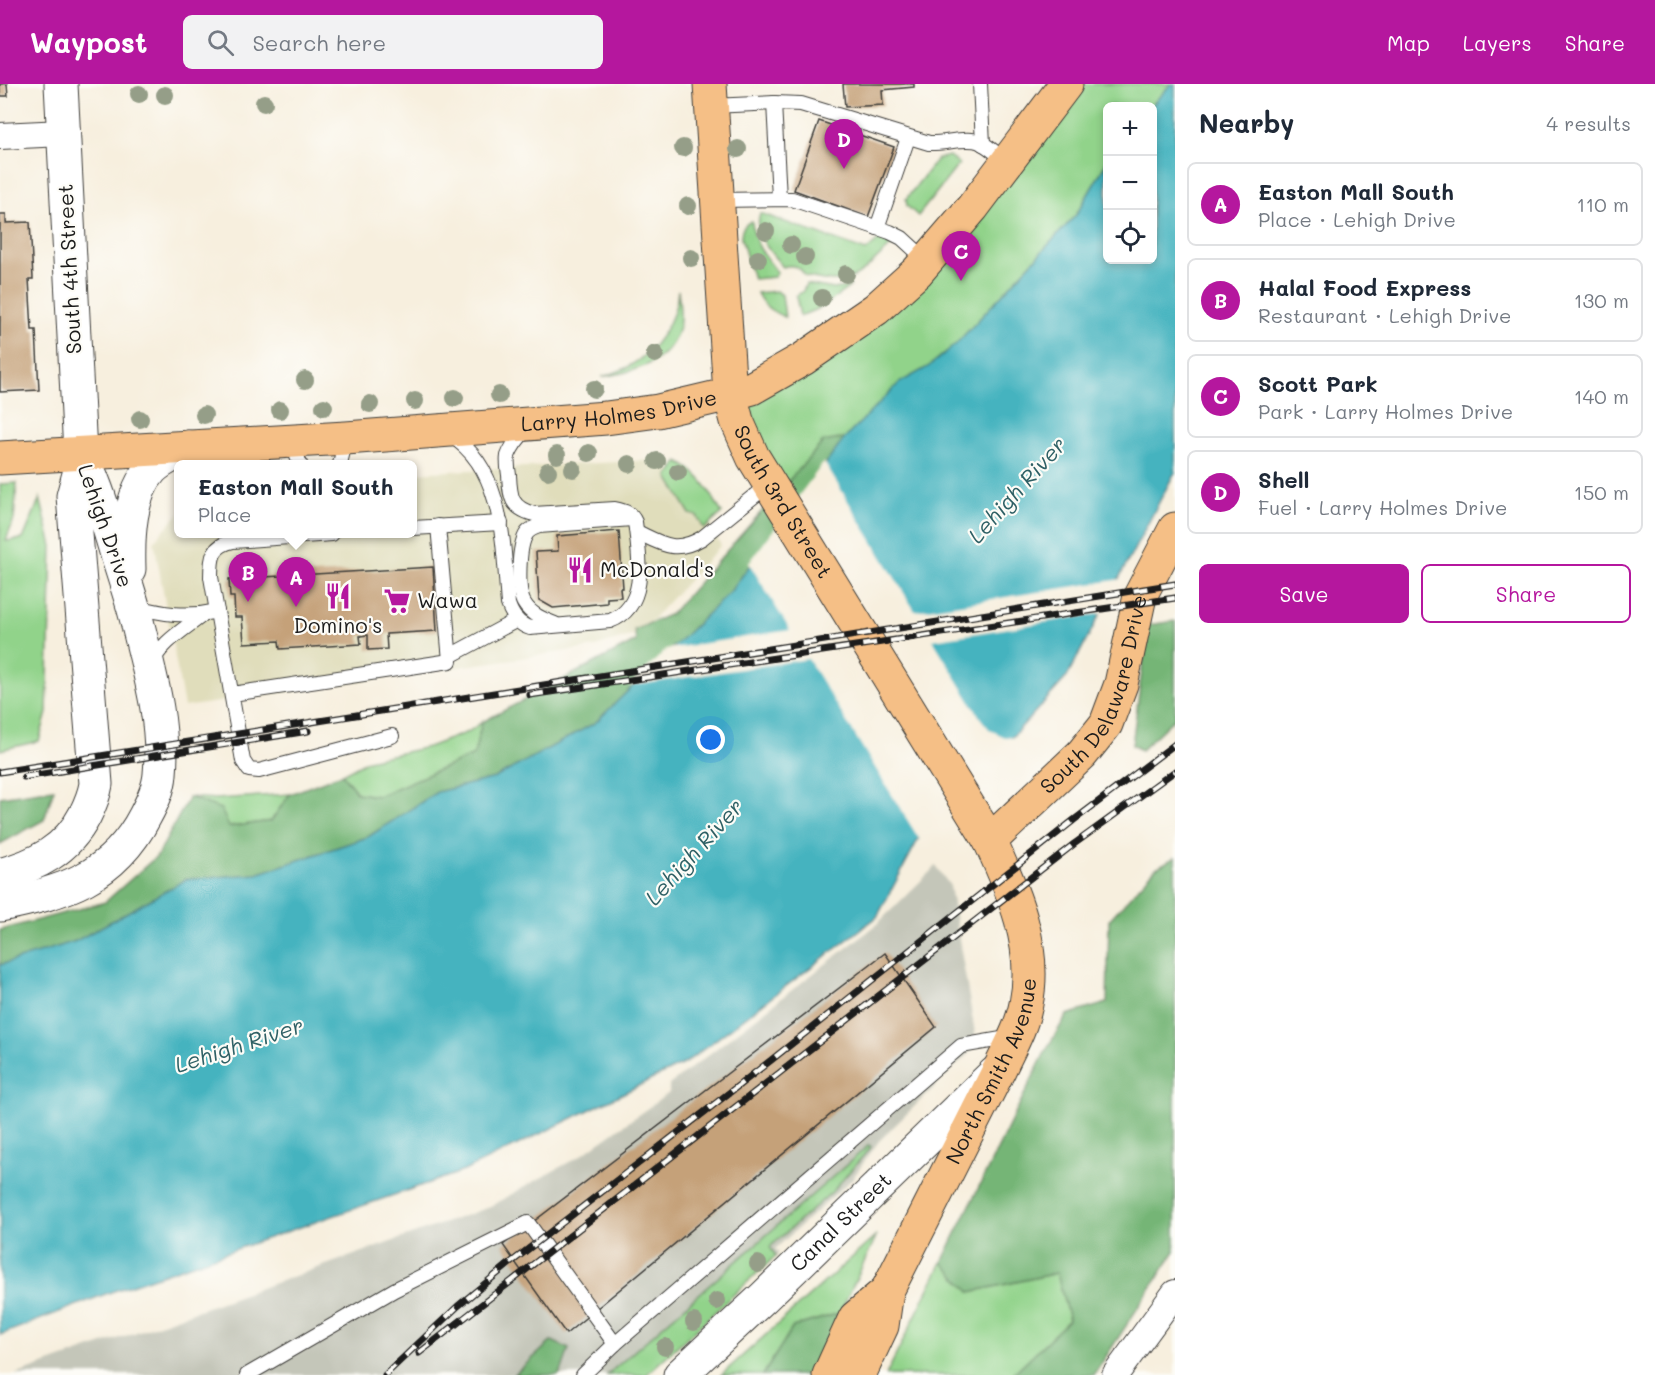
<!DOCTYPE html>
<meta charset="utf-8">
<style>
:root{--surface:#fff;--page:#f2f2f3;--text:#1f2937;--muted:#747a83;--line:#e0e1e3;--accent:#b5179e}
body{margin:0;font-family:Mali,sans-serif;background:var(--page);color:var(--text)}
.controls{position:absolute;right:18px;top:18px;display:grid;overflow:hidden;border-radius:9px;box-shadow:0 3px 9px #0003}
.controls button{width:54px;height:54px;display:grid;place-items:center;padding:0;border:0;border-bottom:2px solid var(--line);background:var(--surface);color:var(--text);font:30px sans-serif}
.you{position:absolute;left:711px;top:656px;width:21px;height:21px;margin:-15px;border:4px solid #fff;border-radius:50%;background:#1a73e8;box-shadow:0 0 0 9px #1a73e833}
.badge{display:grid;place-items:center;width:39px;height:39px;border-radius:50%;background:var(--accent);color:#fff;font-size:20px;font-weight:700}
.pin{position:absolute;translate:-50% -50px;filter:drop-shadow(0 2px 3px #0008)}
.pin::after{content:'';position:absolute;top:32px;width:21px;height:18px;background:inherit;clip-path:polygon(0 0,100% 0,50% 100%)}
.popup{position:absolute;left:174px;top:376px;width:243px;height:78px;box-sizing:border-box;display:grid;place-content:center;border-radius:9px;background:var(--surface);filter:drop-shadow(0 2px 4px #0005);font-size:20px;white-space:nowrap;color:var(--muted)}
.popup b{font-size:22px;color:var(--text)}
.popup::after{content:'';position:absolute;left:50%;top:100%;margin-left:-12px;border:12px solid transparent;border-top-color:var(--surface)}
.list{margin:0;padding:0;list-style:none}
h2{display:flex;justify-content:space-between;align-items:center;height:78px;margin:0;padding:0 24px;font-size:26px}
h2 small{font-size:20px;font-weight:400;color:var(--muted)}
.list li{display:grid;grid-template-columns:39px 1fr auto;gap:18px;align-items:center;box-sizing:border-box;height:84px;margin:0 12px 12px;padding:0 12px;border:2px solid var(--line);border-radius:9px}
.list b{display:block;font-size:22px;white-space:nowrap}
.list p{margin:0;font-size:20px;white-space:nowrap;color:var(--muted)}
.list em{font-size:20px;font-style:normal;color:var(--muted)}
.actions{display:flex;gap:12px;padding:18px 24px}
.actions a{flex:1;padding:14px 0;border:2px solid var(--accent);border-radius:9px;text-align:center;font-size:21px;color:var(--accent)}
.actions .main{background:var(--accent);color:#fff}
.icon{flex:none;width:33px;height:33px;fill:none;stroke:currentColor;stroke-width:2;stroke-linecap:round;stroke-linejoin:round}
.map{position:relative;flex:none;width:1175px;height:1291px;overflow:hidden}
header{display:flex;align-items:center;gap:36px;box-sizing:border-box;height:84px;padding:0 30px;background:var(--accent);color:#fff}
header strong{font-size:28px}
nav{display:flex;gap:33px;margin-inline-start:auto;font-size:21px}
.search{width:420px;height:54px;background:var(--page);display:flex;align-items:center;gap:15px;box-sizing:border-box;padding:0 21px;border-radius:9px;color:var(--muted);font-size:22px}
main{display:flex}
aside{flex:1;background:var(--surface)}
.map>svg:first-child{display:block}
</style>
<header>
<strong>Waypost</strong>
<div class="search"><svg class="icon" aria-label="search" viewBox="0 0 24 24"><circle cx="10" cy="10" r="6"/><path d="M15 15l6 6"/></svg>Search here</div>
<nav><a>Map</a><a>Layers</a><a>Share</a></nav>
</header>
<main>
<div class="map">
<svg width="1175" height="1291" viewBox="0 0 1175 1291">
<rect width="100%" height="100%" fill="#fdfcf7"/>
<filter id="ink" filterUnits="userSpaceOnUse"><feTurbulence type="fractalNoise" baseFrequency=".0167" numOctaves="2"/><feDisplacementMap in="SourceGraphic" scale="12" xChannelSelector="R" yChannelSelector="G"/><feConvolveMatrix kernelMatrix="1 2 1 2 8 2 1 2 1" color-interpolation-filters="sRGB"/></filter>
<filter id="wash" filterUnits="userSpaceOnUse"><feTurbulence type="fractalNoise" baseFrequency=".008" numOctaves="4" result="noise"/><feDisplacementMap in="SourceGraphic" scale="24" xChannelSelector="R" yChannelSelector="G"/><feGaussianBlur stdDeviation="1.35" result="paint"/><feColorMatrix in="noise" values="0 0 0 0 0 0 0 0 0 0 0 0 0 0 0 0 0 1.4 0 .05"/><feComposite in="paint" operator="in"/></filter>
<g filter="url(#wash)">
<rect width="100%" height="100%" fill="#f7efde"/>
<polygon fill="#e0ddbb" points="655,376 685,398 721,461 640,549 595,563 184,623 154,457 179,429 179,450 413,450 413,389"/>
<polygon fill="#c4c6b9" points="936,782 950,802 977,961 879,1057 852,1095 775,1165 779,1169 640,1291 15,1291 487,1124 580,1072 669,1009 669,1001 875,842"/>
<g fill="#91d38a" stroke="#567853" stroke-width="1.5">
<polygon points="1066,0 1171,0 1151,22 1108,22 1107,78 1076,131 956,260 928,283 899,299 845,354 774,407 746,360 752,304 855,240"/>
<polygon points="949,72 959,80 918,132 907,122 906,115 937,75"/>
<path d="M760 129 866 167 880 155 892 161C858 191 854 206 805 192 801 183 792 180 783 183 770 168 753 151 760 129Z"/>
<path d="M752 137C753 159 764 171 777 188L775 193 753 195 741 154C741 145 744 140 752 137Z"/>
<polygon points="806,200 834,205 851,202 820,224 800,232 796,212 803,207"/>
<path d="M678 206C679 218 682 232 679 243 670 280 633 288 602 293 610 290 620 287 628 283 655 268 677 236 678 206Z"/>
<path d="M777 207 782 211 785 233C772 228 763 222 757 209Z"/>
<path d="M678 378C702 390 709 407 722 429L704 445 697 432 690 430 668 393Z"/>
<polygon points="17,399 14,435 6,457 23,455 40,414 52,462 47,629 39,657 0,666 0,400"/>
<polygon points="482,638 474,671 378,712 357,709 342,690 368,676 428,663 468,648"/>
<polygon points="290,710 271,737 229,743 189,713 216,715"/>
<polygon points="869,1061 871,1063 833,1107 770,1163 776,1172 646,1291 607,1291"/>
<polygon points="877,1151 840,1229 793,1243 763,1291 721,1291"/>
<polygon points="942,1178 971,1208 1057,1189 1069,1236 1012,1291 886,1291"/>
</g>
<g fill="#74b576" stroke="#486849" stroke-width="1.5">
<polygon points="845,354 730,508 595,639 495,694 437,708 368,753 257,790 187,795 76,857 0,881 0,846 105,818 158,771 189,713 221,725 229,743 271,737 290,710 342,690 357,709 378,712 474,671 482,638 636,557 634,546 671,530 823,358"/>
<polygon points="1175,537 1175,634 1141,666 1132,661 1148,541"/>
<polygon points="54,705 44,736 0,760 0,713"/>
<polygon points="1175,773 1175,1167 1094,1291 1012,1291 1069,1236 1057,1189 970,1208 942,1178 1047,964 1067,931 1107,919 1109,836 1156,784"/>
<polygon points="840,1229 811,1291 763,1291 793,1243"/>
<polygon points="552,1257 569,1265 561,1288 558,1291 514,1291"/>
</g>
<polygon fill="#44b3bf" stroke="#30686e" stroke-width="1.5" points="1171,0 1175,0 1175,388 1067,593 918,756 877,833 685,979 464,1087 111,1208 0,1251 0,881 76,857 187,795 257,790 368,753 437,708 495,694 595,639 730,508 845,354 899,299 928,283 956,260 1076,131 1107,78 1108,176 1152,176 1151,22"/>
<polygon fill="#f7efde" points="824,378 915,527 1122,495 1104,529 933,556 981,635 990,646 1005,653 1015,654 921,758 808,575 629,602 667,565 790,546 749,479"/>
<g id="blocks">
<g fill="#c5a179">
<polygon points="0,0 7,0 8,12 0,12"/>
<polygon points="843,0 914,0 914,3 882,6 883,21 845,23"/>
<polygon points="819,37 894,63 868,133 794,106"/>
<polygon points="0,130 6,130 6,139 30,138 33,195 29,195 32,246 36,246 39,306 0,308"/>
<polygon points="619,447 623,504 620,504 621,513 607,514 607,519 553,524 539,516 536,468 558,467 557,452"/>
<polygon points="433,483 437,547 386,550 387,565 368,566 368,551 360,552 361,560 280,565 279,557 244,559 242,533 235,533 234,513 230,513 229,495"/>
<polygon points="885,869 936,943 566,1250 503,1161"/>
</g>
</g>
</g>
<g filter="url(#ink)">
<use href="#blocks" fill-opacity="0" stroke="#3d3c39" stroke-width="1.5"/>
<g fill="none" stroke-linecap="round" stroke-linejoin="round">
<g stroke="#3d3c39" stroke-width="16">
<g id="service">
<polyline points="980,0 983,60"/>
<polyline points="774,19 779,114"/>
<path d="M712 22 774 19 801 20 929 59C944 60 968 52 980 58 990 63 999 72 1007 78"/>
<polyline points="718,116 792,115 890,148 902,154 927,177"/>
<polyline points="877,144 908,54"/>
<path d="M451 352C505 385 503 464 508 520 512 532 518 540 530 544L610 537C650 522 639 470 635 438 631 429 625 427 615 425L534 430C511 424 510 413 509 391 508 385 507 378 508 372 512 361 519 353 527 345"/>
<polyline points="291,357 300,380"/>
<polyline points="340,380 346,354"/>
<polyline points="413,444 501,439"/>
<path d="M637 448C662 460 675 470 702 454L769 400"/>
<path d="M332 450 233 457C212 462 211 473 211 493L243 677 249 686 259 687 392 652"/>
<path d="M133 522C163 530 187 534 217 527"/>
<path d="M555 540C544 536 531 531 524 519 517 507 518 461 527 449 530 445 534 444 539 442L632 435"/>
<polyline points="450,572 517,536"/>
<path d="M152 580C160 559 185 545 202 531"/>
<polyline points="232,610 450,577 438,442"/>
<polyline points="247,1291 394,1206 528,1139 615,1260"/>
<polyline points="583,1291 615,1260 961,962 1013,953"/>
</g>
</g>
<g stroke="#3d3c39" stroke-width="28">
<g id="minor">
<polyline points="0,52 63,49"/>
<polyline points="1115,1291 1175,1209"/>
</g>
</g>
<g stroke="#3d3c39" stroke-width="35">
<g id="tertiary">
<path d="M129 485C128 453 129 410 152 385 162 375 176 370 188 363"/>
<path d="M0 791C37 781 67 766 85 731 90 721 94 712 96 700L73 412 79 390 80 369 61 0"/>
<path d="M0 821C64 808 113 794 145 732 152 719 159 705 160 690 165 638 149 587 137 537 130 509 120 482 112 454 103 425 95 396 80 369"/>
<path id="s1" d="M680 1291 764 1213 995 989"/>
</g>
</g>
<g stroke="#3d3c39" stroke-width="35">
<g id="primary">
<path id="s2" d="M0 374 346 354 606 334 658 327 730 310 710 0"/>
<polyline points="829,1291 855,1234 887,1207"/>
<path id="s3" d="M859 1291 882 1242 887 1207 1000 984C1010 963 1022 942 1026 920 1038 863 1013 807 990 757"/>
</g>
</g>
<g stroke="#3d3c39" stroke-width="35">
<g id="trunk">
<path id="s4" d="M1066 0 973 123 917 188 876 225 803 275 752 304 730 310 737 337 753 373 990 757 1082 670 1106 640 1121 600 1140 512 1175 445"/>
</g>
</g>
<use href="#service" stroke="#fff" stroke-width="14"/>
<use href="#minor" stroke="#fff" stroke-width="26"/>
<use href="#tertiary" stroke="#fff" stroke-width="33"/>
<use href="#primary" stroke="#f5bf86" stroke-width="33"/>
<use href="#trunk" stroke="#f5bf86" stroke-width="33"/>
<g stroke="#1c1c1c" stroke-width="7">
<g id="rail">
<polyline points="530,611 1175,514"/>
<polyline points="0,688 1175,500"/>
<polyline points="24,693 308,647"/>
<polyline points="419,1269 1074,760 1175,687"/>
<polyline points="385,1291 458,1222 509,1180 770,977 1074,736 1175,660"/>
</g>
</g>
<use href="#rail" stroke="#fdfcf7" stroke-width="4.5" stroke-dasharray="14" stroke-linecap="butt"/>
</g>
<g fill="#959e88">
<circle cx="139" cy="10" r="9"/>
<circle cx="165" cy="11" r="9"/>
<circle cx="264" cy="19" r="9"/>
<circle cx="683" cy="64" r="9"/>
<circle cx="738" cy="65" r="9"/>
<circle cx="688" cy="122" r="9"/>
<circle cx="766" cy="147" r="9"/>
<circle cx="791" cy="161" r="9"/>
<circle cx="805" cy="173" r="9"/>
<circle cx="691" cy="174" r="9"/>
<circle cx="758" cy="175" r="9"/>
<circle cx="846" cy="190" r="9"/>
<circle cx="822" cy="214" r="9"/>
<circle cx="655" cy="270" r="9"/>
<circle cx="305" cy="296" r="9"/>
<circle cx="594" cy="305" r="9"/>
<circle cx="499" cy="311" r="9"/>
<circle cx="455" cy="314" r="9"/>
<circle cx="415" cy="317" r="9"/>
<circle cx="370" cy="320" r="9"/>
<circle cx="324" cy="323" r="9"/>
<circle cx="280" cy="326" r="9"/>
<circle cx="204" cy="331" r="9"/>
<circle cx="140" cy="335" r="9"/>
<circle cx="589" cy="369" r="9"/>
<circle cx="557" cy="371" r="9"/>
<circle cx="657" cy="377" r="9"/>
<circle cx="629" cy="380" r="9"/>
<circle cx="573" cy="385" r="9"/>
<circle cx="548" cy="387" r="9"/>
<circle cx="678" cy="388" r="9"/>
<circle cx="758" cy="1180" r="9"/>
<circle cx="717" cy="1217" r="9"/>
<circle cx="694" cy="1238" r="9"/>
<circle cx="665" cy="1263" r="9"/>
</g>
</g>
<defs>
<g id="restaurant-bare" transform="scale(2.07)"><path d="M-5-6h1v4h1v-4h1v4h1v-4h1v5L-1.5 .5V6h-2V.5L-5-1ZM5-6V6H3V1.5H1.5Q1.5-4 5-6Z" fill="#b5179e" stroke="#fdfcf7" stroke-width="2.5" paint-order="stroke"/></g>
<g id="supermarket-bare" transform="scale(2.07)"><path d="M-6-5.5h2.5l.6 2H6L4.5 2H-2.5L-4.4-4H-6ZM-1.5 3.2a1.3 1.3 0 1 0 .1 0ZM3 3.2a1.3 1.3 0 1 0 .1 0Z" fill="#b5179e" stroke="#fdfcf7" stroke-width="2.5" paint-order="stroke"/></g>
</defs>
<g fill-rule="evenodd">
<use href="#restaurant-bare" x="580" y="486"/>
<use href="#restaurant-bare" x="338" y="512"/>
<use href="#supermarket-bare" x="397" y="517"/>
</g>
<g text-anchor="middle" stroke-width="4.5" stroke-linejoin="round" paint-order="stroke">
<g font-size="21" fill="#1c1c1c" stroke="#fdfcf7">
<text transform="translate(70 185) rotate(-93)" y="7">South 4th Street</text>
<text dy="7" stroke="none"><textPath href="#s2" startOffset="621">Larry Holmes Drive</textPath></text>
<text dy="7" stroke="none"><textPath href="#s4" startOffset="586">South 3rd Street</textPath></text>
<text transform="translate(105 442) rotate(71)" y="7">Lehigh Drive</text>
<text dy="7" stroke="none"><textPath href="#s4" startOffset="1170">South Delaware Drive</textPath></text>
<text dy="7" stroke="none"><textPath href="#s3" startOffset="334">North Smith Avenue</textPath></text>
<text dy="7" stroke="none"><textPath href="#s1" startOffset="222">Canal Street</textPath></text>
</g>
<g font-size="21" fill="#1c1c1c" stroke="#fdfcf7" text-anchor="start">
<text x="600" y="493">McDonald's</text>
<text x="417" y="524">Wawa</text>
<text x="338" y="549" text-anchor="middle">Domino's</text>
</g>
<g font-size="22" font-style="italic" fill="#2e6065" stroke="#fdfcf7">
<text transform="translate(1017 406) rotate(-48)" y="8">Lehigh River</text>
<text transform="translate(694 768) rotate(-48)" y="8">Lehigh River</text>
<text transform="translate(239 961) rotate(-18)" y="8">Lehigh River</text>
</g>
</g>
</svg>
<div class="controls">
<button>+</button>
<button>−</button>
<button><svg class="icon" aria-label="locate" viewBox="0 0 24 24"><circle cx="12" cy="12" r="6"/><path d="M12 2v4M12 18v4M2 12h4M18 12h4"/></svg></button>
</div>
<div class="you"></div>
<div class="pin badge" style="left:296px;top:523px">A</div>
<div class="popup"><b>Easton Mall South</b>Place</div>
<div class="pin badge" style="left:248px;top:518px">B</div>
<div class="pin badge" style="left:961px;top:197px">C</div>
<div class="pin badge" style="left:844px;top:85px">D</div>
</div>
<aside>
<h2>Nearby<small>4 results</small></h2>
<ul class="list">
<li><span class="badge">A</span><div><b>Easton Mall South</b><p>Place · Lehigh Drive</p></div><em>110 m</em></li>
<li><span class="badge">B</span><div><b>Halal Food Express</b><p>Restaurant · Lehigh Drive</p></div><em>130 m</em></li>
<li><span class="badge">C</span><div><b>Scott Park</b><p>Park · Larry Holmes Drive</p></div><em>140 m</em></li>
<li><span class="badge">D</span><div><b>Shell</b><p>Fuel · Larry Holmes Drive</p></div><em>150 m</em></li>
</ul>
<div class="actions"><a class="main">Save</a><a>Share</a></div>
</aside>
</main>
